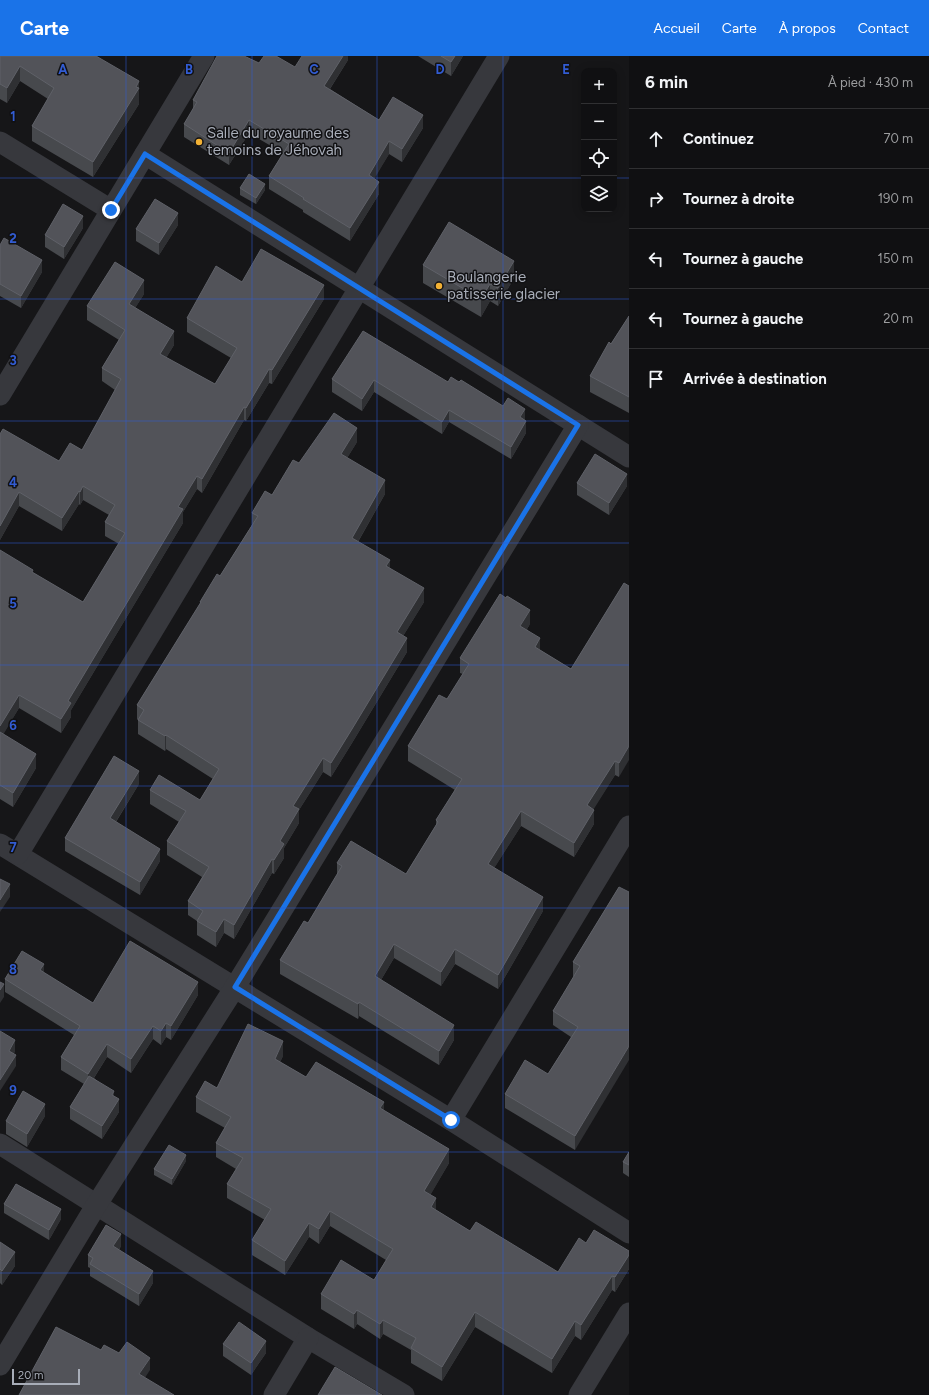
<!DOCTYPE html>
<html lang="fr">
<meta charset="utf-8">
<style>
:root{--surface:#101012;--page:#1e1e20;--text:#f1f3f6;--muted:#9c9d9f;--line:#303032;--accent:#1a73e8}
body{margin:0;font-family:Figtree,sans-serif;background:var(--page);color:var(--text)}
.controls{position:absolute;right:12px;top:12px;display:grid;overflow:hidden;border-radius:8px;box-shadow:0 2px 10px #0003}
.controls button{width:36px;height:36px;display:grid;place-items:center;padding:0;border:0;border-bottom:1px solid var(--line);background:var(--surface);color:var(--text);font:20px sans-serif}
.scale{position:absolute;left:12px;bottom:10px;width:68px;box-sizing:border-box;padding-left:4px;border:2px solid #a8adb8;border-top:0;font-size:11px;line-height:14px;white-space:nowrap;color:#a8adb8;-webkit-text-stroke:3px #111113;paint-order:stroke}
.stop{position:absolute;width:12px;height:12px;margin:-9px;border:3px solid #1a73e8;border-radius:50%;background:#fff}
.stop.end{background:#1a73e8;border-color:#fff;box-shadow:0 1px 4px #0008}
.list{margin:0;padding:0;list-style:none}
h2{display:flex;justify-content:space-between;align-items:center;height:52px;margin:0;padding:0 16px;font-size:17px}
h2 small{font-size:13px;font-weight:400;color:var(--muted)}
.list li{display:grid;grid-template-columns:26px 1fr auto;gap:12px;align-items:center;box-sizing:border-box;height:60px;padding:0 16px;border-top:1px solid var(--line)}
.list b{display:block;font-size:15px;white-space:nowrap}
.list em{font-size:13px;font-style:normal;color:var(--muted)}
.icon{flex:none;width:22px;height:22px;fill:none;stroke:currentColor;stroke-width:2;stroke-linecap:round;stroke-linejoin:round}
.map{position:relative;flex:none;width:629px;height:1339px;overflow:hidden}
header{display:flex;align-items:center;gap:24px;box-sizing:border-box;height:56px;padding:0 20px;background:var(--accent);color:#fff}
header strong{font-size:19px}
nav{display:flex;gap:22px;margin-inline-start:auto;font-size:14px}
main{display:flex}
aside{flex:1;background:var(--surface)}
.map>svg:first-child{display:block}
</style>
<header>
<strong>Carte</strong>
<nav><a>Accueil</a><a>Carte</a><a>À propos</a><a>Contact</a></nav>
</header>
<main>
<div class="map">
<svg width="629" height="1339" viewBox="0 0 629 1339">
<rect width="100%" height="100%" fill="#161618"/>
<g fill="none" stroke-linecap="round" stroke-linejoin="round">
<g stroke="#37383d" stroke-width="21">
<polyline points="0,86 111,154"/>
<polyline points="145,98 629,401"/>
<polyline points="0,339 204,0"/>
<polyline points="0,788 451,1064 629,1177"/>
<polyline points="18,798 499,0"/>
<polyline points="451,1064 629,770"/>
<polyline points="0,1088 308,1282 404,1339"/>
<polyline points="0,1309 97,1148 235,931 578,369"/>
<polyline points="274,1339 308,1282"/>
<polyline points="579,1339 629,1257"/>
</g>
</g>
<g fill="#47494d">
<polygon points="0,0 139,41 139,48 93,121 32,85 32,70 48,43 20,25 7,47 0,43"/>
<polygon points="348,0 348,4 330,33 379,64 423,72 402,106 389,98 374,122 379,138 350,185 303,156 303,154 269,133 269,120 283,97 249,77 229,109 184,81 184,68 193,54 193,44 259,7 295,11"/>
<polygon points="418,0 463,0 451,20"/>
<polygon points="240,132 265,134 256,148 240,139"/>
<polygon points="178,169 159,199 136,185 136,173"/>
<polygon points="83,172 64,203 45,191 45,179"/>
<polygon points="0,189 42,216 21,252 0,240"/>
<polygon points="423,209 514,222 498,250 490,245 481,261 423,227"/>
<polygon points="242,226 324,243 272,328 269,327 246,365 244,364 202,437 197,433 183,456 183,467 71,654 71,661 61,677 19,652 3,678 36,712 13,751 0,743 0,494 33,517 83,546 119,488 105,480 105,466 109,459 83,444 80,449 79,448 62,475 19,450 0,484 0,378 59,405 82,394 115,334 102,325 102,312 119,284 87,264 87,250 144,238 135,252 174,289 166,302 215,328 231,302 187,276 187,262"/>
<polygon points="629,260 629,357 590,336 590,320"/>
<polygon points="332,323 459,326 525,364 526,377 511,403 449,366 442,378 374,336 362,355 332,336"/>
<polygon points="357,386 347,402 385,438 358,486 390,512 424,546 403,580 407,596 352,687 331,721 323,716 299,754 299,767 284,792 284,802 274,818 272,817 234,883 224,877 216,891 197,879 197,865 188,859 188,845 202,821 167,799 167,785 179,766 150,748 150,734 200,744 213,723 166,693 165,695 138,678 138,664 137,663 137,649 200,548 200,546 220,520 252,469 252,457 272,439 299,407"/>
<polygon points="577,427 627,430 609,459 577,439"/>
<polygon points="624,527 619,721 615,719 593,753 594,768 574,801 521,770 494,812 543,855 498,933 455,908 441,930 394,902 381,924 454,984 439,1009 359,960 358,963 280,918 280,904 308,867 337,819 337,807 406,818 436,769 436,764 455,734 408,705 408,690 447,643 463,618 460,617 460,602 530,568 527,573 540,594 571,613"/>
<polygon points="139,728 116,766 160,805 140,839 65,795 65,782"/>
<polygon points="619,831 575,1094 505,1052 505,1038 548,1018 571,981 553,969 553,955 574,921 573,920 573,906"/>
<polygon points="44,917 93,947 198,939 171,984 166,981 161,989 153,983 131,1017 107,1001 94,1022 114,1041 119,1056 102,1083 70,1063 70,1051 84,1028 61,1014 61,1001 74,979 5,936 5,923"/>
<polygon points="283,1000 280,1006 306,1021 384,1055 449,1107 430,1139 436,1154 470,1175 558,1216 586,1187 629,1195 629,1213 615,1236 612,1234 581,1284 575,1280 552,1317 475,1271 442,1325 411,1307 411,1294 383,1278 380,1283 357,1268 354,1273 321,1253 321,1238 374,1224 386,1204 330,1170 319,1188 309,1181 285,1219 252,1199 252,1184 265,1164 227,1142 227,1128 236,1113 216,1101 216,1087 225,1072 196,1056 196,1041"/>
<polygon points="45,1060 27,1091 6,1078 6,1065"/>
<polygon points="629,1096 629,1121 623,1117 623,1106"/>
<polygon points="186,1105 172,1129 154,1119 154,1113"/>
<polygon points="4,1148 61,1163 49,1184 4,1157"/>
<polygon points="0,1186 15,1210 2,1229 0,1227"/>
<polygon points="121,1190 119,1194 153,1227 139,1250 90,1220 90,1212 88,1211 88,1199"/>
<polygon points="223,1288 266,1297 251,1319 223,1300"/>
</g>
<g fill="#2f3033">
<polygon points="343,0 348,0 348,4 324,42 324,30"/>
<polygon points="455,0 463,0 451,20 451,6"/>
<polygon points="20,10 20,25 7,47 7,32"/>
<polygon points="139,25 139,48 93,121 93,106"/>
<polygon points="423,59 423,72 402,106 402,93"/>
<polygon points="249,64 249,77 229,109 229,97"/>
<polygon points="389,85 389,98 369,132 369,119"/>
<polygon points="379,126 379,138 350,185 350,172"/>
<polygon points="265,128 265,134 256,148 256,142"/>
<polygon points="178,157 178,169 159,199 159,187"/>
<polygon points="83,160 83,172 64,203 64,191"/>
<polygon points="42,204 42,216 21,252 21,240"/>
<polygon points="514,205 514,222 498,250 498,232"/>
<polygon points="144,224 144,238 129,262 129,248"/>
<polygon points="490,228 490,245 481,261 481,243"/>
<polygon points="324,229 324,243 272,328 272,314"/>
<polygon points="174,275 174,289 160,312 160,298"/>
<polygon points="269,313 269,327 246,365 246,352"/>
<polygon points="374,324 374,336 362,355 362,343"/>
<polygon points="244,351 244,364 202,437 202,423"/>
<polygon points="525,353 525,365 520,361"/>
<polygon points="449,354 449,366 442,378 442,366"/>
<polygon points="526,365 526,377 511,403 511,391"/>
<polygon points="357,372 357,386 341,412 341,398"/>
<polygon points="627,418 627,430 609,459 609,447"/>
<polygon points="197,420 197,433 183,456 183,467 71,654 71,661 61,677 61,663 68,645 178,451"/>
<polygon points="385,424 385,438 352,496 352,482"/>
<polygon points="83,430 83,444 80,449 80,436"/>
<polygon points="79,435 79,448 62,475 62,462"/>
<polygon points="19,436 19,450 0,484 0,470"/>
<polygon points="390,504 390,518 386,510"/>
<polygon points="424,532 424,546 397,590 397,576"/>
<polygon points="530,554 530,568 520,584 520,570"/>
<polygon points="407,582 407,596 352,687 331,721 331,707"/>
<polygon points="540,582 540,596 535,591"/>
<polygon points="19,639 19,652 0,684 0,670"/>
<polygon points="166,679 166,693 165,695 165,680"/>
<polygon points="629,690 629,704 619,721 619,707"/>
<polygon points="36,698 36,712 13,751 13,737"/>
<polygon points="323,702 323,716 299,754 299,767 284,792 284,802 274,818 274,804 280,785 293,750"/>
<polygon points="615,705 615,719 587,764 587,749"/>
<polygon points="139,715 139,728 110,775 110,762"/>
<polygon points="594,754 594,768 574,801 574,787"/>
<polygon points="521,755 521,770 488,822 488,808"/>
<polygon points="160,793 160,805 140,839 140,826"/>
<polygon points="272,803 272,817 234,883 234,869"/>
<polygon points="10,828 10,841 0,856 0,844"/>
<polygon points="543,841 543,855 498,933 498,919"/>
<polygon points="224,863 224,877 216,891 216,876"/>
<polygon points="394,888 394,902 375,934 375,920"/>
<polygon points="455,893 455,908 441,930 441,916"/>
<polygon points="44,908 44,922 40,914"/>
<polygon points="198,926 198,939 171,984 171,970"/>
<polygon points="4,928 4,941 0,947 0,934"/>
<polygon points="359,946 359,960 358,963 358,948"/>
<polygon points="166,967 166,981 161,989 161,975"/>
<polygon points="454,969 454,984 439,1009 439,995"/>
<polygon points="153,970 153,983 131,1017 131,1003"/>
<polygon points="15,984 15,996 9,1006 9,995"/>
<polygon points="283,985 283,1000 275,1017 275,1003"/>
<polygon points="107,988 107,1001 88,1031 88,1018"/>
<polygon points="629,990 629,1004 575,1094 575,1080"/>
<polygon points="16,999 16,1010 0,1035 0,1024"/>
<polygon points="114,1035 114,1047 112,1039"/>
<polygon points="119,1043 119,1056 102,1083 102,1070"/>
<polygon points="384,1046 384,1060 380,1052"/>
<polygon points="45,1048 45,1060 27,1091 27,1078"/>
<polygon points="449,1093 449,1107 424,1150 424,1135"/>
<polygon points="186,1099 186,1105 172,1129 172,1123"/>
<polygon points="436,1142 436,1157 431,1151"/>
<polygon points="61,1153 61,1163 49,1184 49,1174"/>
<polygon points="330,1155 330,1170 319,1188 319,1173"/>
<polygon points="309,1167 309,1181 285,1219 285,1205"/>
<polygon points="121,1178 121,1190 113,1203 113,1190"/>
<polygon points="15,1196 15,1210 2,1229 2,1215"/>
<polygon points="629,1199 629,1213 615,1236 615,1221"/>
<polygon points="153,1215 153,1227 139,1250 139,1238"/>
<polygon points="612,1220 612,1234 581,1284 581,1269"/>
<polygon points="357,1254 357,1268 354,1273 354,1258"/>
<polygon points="475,1256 475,1271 442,1325 442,1311"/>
<polygon points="383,1264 383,1278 380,1283 380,1268"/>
<polygon points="575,1265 575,1280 552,1317 552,1303"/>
<polygon points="266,1285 266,1297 251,1319 251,1307"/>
<polygon points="150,1302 150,1314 139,1331 139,1318"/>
</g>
<g fill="#525359" stroke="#5f6168">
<polygon points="0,0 96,0 139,25 136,31 139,32 93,106 32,70 54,32 20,10 7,32 0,28"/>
<polygon points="217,0 244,0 259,7 264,0 276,0 295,11 302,0 343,0 324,30 379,64 393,41 423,59 402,93 389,85 369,119 379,126 350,172 303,143 304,142 269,120 289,88 249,64 229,97 184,68 197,46 193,44"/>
<polygon points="441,0 455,0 451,6"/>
<polygon points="249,118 265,128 256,142 240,132"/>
<polygon points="155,143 178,157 159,187 136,173"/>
<polygon points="63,148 83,160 64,191 45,179"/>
<polygon points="449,166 514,205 498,232 490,228 481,243 423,209"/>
<polygon points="4,182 42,204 21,240 0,228 0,189"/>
<polygon points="261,193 324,229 272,314 269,313 246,352 244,351 202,423 197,420 178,451 183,453 68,645 71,647 61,663 19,639 0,670 0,494 33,514 32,516 83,546 125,477 105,466 115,449 83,430 80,436 79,435 62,462 19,436 0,470 0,378 3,373 59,405 70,387 82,394 121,323 102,312 125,274 87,250 115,206 144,224 129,248 174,275 160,298 215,328 237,292 187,262 216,210 242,226"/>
<polygon points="629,260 629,341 590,320 609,286 611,288"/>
<polygon points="363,275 448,326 451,321 459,326 461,324 503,350 508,342 525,353 520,361 526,365 511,391 449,354 442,366 374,324 362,343 332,323"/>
<polygon points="334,357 357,372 341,398 385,424 352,482 390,504 386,510 424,532 397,576 407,582 352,673 331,707 323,702 293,750 299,753 280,785 284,788 274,804 272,803 234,869 224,863 216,876 197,865 203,855 188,845 209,811 167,785 186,755 150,734 159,719 200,744 219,713 166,679 165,680 138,664 144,654 137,649 201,546 200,546 217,518 220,520 258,460 252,457 265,435 272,439 293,404 299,407"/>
<polygon points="595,398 627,418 609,447 577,427"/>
<polygon points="624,527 629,530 629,690 619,707 615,705 587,749 594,754 574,787 521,755 488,808 543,841 498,919 455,893 441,916 394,888 375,920 454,969 439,995 359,946 358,948 280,904 304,865 308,867 342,810 337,807 351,785 406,818 438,766 436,764 462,723 408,690 439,639 447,643 469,608 460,602 500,538 506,542 507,540 530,554 520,570 540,582 535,591 571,613"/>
<polygon points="0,676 36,698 13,737 0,729"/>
<polygon points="114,700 139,715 110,762 160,793 140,826 65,782"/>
<polygon points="0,823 10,828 0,844"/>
<polygon points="619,831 629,836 629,990 575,1080 505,1038 525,1004 548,1018 578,971 553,955 580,910 573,906"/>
<polygon points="130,885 198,926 171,970 166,967 161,975 153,970 131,1003 107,988 88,1018 61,1001 80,970 5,923 22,895 44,908 40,914 93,947"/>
<polygon points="0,926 4,928 0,934"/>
<polygon points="248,968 283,985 275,1003 306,1021 316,1006 384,1046 380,1052 449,1093 424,1135 436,1142 431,1151 470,1175 476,1166 558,1216 579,1182 586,1187 594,1174 629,1195 629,1199 615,1221 612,1220 581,1269 575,1265 552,1303 475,1256 442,1311 411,1292 416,1282 383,1264 380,1268 357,1254 354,1258 321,1238 341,1204 374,1224 393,1193 330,1155 319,1173 309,1167 285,1205 252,1184 271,1153 227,1128 243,1102 216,1087 231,1061 196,1041 205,1025 217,1032"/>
<polygon points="0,975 15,984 9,995 16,999 0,1024"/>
<polygon points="89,1020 114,1035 112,1039 119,1043 102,1070 70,1051"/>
<polygon points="23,1035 45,1048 27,1078 6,1065"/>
<polygon points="169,1089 186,1099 172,1123 154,1113"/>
<polygon points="629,1096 629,1109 623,1106"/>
<polygon points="16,1128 61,1153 49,1174 4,1148"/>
<polygon points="106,1169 121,1178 113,1190 153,1215 139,1238 90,1208 93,1202 88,1199"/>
<polygon points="0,1186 15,1196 2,1215 0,1213"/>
<polygon points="239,1266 266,1285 251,1307 223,1288"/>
<polygon points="56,1271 101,1294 104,1289 119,1297 127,1286 150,1302 139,1318 174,1339 19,1339"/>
<polygon points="335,1311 382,1339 318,1339"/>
</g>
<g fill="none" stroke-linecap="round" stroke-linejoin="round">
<polyline stroke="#1a73e8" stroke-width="5" points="111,154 145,98 578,369 235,931 451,1064"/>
</g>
<path fill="none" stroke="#325cd3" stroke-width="1" stroke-opacity="0.55" d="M126 0V1339M252 0V1339M377 0V1339M503 0V1339M0 122H584M614 122H629M0 243H629M0 365H629M0 487H629M0 609H629M0 730H629M0 852H629M0 974H629M0 1096H629M0 1217H629"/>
<g fill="#f2b134" stroke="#111113" stroke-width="1.5">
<circle cx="199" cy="86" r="4"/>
<circle cx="439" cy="230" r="4"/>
</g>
<g text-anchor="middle" stroke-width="3" stroke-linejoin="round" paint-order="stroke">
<g font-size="15" fill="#a8adb8" stroke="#111113" text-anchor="start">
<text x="207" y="82">Salle du royaume des<tspan x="207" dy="17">temoins de Jéhovah</tspan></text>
<text x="447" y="226">Boulangerie<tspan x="447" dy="17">patisserie glacier</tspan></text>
</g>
</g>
<g font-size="13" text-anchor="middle" font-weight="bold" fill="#325cd3" stroke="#111113" stroke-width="3" stroke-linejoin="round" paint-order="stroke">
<text x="63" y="18">A</text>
<text x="189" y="18">B</text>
<text x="314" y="18">C</text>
<text x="440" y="18">D</text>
<text x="566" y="18">E</text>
<text x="13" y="65">1</text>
<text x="13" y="187">2</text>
<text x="13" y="309">3</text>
<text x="13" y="431">4</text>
<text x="13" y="552">5</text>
<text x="13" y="674">6</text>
<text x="13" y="796">7</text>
<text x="13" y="918">8</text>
<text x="13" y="1039">9</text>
</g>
</svg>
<div class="controls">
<button>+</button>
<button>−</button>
<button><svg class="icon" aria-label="locate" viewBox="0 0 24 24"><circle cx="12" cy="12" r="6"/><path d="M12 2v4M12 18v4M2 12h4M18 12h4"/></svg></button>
<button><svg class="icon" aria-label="layers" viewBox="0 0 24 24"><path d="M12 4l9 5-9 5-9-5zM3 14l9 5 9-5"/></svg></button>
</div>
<div class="scale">20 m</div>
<div class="stop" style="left:451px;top:1064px"></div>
<div class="stop end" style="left:111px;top:154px"></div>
</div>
<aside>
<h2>6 min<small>À pied · 430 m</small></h2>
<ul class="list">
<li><svg class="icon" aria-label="ahead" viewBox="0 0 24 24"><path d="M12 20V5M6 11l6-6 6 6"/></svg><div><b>Continuez</b></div><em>70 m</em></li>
<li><svg class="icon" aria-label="right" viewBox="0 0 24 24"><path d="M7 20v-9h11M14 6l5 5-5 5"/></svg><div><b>Tournez à droite</b></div><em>190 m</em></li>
<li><svg class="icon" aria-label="left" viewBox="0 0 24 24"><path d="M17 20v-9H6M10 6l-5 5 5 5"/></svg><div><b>Tournez à gauche</b></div><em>150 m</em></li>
<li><svg class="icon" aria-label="left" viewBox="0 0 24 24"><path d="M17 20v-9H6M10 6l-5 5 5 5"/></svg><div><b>Tournez à gauche</b></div><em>20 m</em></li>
<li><svg class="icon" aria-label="arrive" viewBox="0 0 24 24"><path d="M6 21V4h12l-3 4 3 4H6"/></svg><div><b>Arrivée à destination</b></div></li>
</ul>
</aside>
</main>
